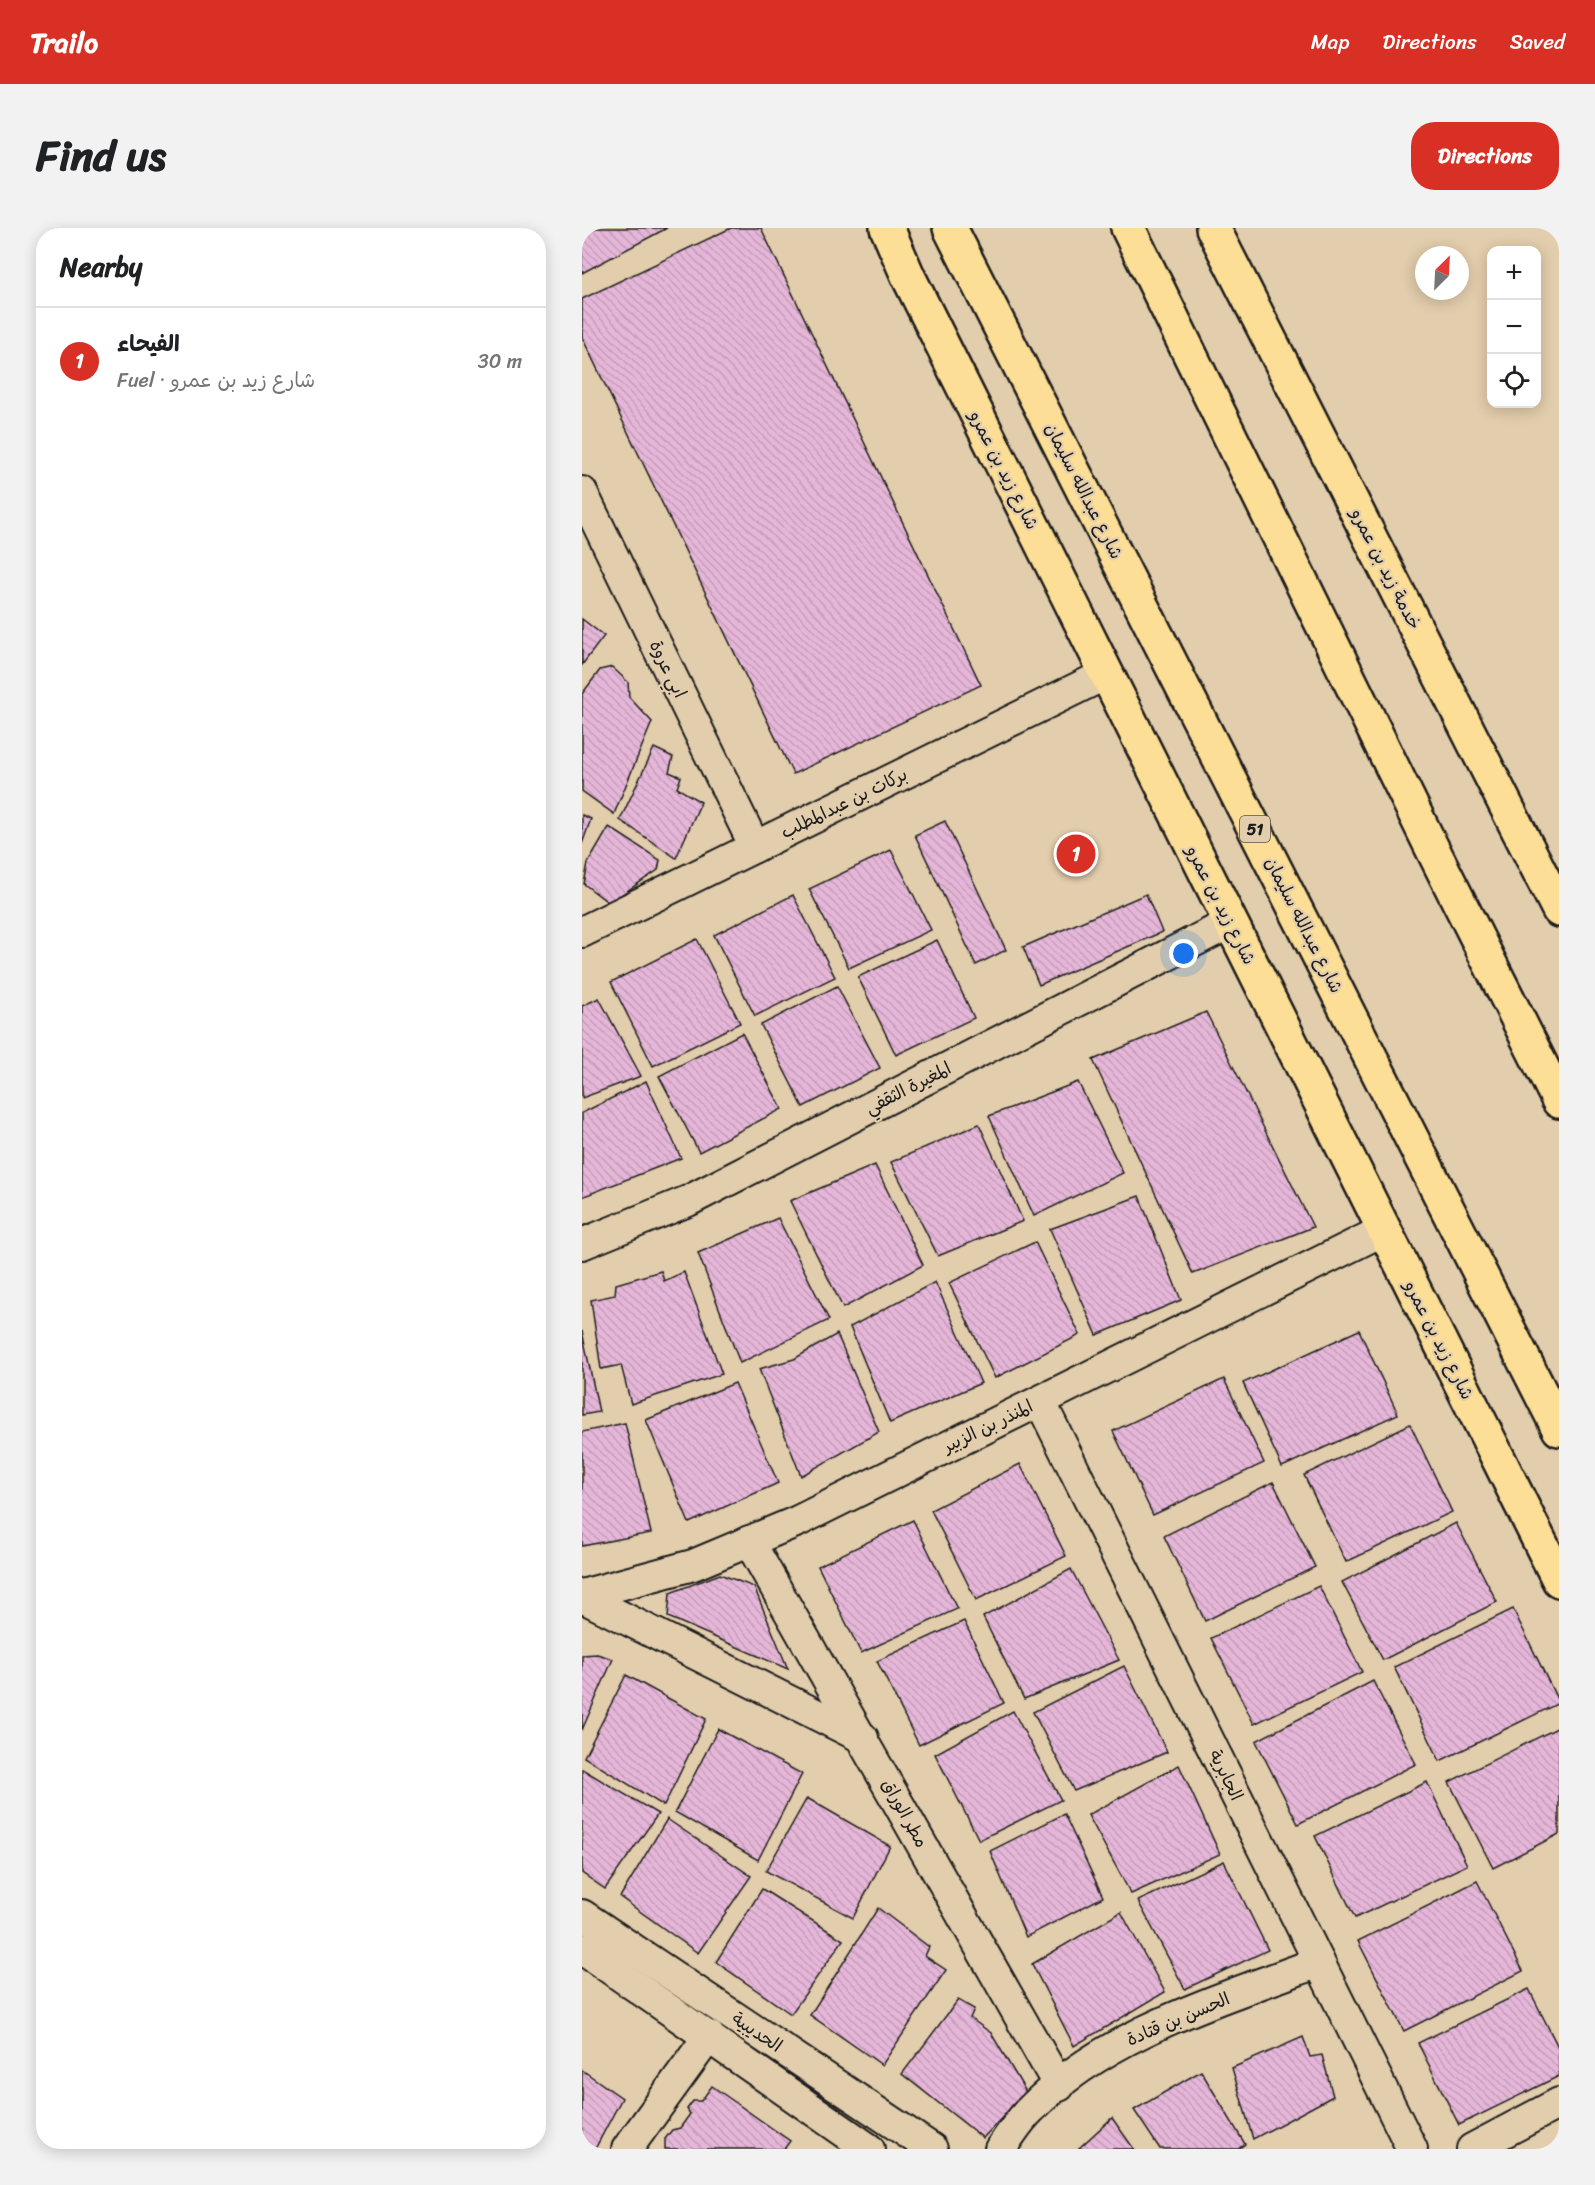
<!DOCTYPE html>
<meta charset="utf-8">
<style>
:root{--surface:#fff;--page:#f2f2f2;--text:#202124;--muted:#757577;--line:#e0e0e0;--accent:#d93025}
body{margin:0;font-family:Sriracha,"Playpen Sans Arabic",sans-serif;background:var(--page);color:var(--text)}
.controls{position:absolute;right:18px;top:18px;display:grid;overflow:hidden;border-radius:12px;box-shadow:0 3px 15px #0003}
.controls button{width:54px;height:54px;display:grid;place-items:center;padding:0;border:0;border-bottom:2px solid var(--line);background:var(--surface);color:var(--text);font:30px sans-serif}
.compass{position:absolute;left:833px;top:18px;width:54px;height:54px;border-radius:50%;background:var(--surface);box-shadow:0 3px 15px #0003;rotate:24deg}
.you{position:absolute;left:602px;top:726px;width:21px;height:21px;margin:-15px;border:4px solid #fff;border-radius:50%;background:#1a73e8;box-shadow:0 0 0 9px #1a73e833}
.badge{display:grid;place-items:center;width:39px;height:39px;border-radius:50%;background:var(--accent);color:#fff;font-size:20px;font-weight:700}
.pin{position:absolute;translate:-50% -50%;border:3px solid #fff;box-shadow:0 2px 6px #0006}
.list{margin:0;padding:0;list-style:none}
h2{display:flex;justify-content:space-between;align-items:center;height:78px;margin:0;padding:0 24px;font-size:26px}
h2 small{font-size:20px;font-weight:400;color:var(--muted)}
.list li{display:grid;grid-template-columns:39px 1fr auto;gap:18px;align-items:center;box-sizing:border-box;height:108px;padding:0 24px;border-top:2px solid var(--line)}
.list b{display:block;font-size:22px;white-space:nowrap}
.list p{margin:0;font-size:20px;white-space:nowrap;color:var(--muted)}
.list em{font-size:20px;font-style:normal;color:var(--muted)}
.icon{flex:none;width:33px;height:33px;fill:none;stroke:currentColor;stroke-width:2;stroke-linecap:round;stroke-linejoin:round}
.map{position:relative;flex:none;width:977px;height:1921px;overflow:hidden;border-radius:24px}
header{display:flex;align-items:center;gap:36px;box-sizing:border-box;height:84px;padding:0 30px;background:var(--accent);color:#fff}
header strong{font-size:28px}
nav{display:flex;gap:33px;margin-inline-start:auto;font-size:21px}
.intro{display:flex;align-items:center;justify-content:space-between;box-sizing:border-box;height:144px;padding:0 36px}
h1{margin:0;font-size:42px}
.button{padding:15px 27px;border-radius:24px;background:var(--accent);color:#fff;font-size:21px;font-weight:700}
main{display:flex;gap:36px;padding:0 36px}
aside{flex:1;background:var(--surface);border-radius:24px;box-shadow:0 3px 15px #0003}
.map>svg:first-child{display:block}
</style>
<header>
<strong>Trailo</strong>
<nav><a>Map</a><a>Directions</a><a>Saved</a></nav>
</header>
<div class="intro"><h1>Find us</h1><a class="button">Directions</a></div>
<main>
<aside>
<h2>Nearby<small></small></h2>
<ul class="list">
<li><span class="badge">1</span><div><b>الفيحاء</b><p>Fuel · شارع زيد بن عمرو</p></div><em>30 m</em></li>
</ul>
</aside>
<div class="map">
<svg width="977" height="1921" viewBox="0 0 977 1921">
<defs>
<pattern id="building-back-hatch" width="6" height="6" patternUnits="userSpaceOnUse" patternTransform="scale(1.5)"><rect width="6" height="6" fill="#e5b6d8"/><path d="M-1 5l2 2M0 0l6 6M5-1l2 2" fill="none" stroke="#c49cb9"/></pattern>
</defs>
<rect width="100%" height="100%" fill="#e2cdac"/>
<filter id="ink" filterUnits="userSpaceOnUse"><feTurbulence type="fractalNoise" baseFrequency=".0167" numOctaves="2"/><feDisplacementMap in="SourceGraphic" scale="12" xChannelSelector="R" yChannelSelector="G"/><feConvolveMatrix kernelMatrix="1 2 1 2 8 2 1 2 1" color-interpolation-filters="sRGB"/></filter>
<g filter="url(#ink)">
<g fill="url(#building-back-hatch)" stroke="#1c1c1c" stroke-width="1.5">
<polygon points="0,0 85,0 0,45"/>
<polygon points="149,0 179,0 399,457 211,546 0,109 0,71"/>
<polygon points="0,391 22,408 0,437"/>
<polygon points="30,439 46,454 47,469 70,494 32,586 0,563 0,466 18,442"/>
<polygon points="72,520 91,529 87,544 99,549 95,560 119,574 94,630 38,592"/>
<polygon points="0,587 9,591 0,616"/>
<polygon points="363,593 424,722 394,737 333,607"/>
<polygon points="27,599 78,632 76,642 27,675 2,656 6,635"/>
<polygon points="309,622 349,702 267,740 227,661"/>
<polygon points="564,666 580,704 457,757 441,719"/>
<polygon points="211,667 253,749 173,788 132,707"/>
<polygon points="115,711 158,795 71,838 29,754"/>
<polygon points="355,712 392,790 314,827 276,749"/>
<polygon points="255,758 298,840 221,879 179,797"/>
<polygon points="17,770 59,848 0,870 0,778"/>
<polygon points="624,784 731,999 611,1046 511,832"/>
<polygon points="160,805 200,881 117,924 77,848"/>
<polygon points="64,853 99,930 0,969 0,885"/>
<polygon points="496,854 541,945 452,988 407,888"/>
<polygon points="397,896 441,993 356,1028 309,934"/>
<polygon points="293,937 341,1037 261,1080 208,973"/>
<polygon points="557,968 599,1072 515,1107 468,1001"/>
<polygon points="196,990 247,1092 158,1135 116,1025"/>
<polygon points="453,1014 498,1107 413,1150 367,1055"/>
<polygon points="79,1043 82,1053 102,1044 140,1146 49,1176 39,1137 19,1141 9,1072 33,1067 34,1056"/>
<polygon points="353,1054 399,1155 308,1195 268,1099"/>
<polygon points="777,1102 816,1186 700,1239 661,1155"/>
<polygon points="0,1103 17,1184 0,1187"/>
<polygon points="255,1106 297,1204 219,1248 177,1141 212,1131"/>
<polygon points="642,1151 682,1235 571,1287 531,1203"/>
<polygon points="153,1155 196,1255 107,1295 64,1192"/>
<polygon points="43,1195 69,1305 0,1318 0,1204"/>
<polygon points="828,1196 870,1284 764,1334 722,1247"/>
<polygon points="438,1236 484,1328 394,1372 349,1282"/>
<polygon points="691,1254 733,1339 623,1393 582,1308"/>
<polygon points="331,1292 375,1381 279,1425 236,1338"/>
<polygon points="874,1295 915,1374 801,1432 760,1354"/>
<polygon points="489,1341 537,1432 442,1471 401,1389"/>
<polygon points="138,1346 172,1359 206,1441 86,1389 88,1365"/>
<polygon points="737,1358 780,1444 672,1496 629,1410"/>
<polygon points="931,1381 977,1475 858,1533 812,1439"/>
<polygon points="382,1393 422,1475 337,1517 295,1433"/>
<polygon points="15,1426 31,1431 0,1502 0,1427"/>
<polygon points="542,1438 585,1524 492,1563 451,1484"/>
<polygon points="44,1447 124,1491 82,1578 2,1529"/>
<polygon points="791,1453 834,1536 716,1596 674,1513"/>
<polygon points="431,1483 479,1572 397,1612 353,1526"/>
<polygon points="977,1499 977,1606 911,1640 867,1554"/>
<polygon points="136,1501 220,1546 176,1632 93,1584"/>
<polygon points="597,1537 638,1626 549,1666 506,1587"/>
<polygon points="0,1541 76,1586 23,1661 0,1645"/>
<polygon points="845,1554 885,1637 773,1690 733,1608"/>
<polygon points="225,1570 308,1618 271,1690 184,1643"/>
<polygon points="482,1586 521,1669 444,1709 408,1623"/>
<polygon points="85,1591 169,1648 116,1725 38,1669"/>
<polygon points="642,1633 686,1722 603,1761 556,1673"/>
<polygon points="895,1653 941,1743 822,1803 776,1713"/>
<polygon points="180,1661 261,1712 209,1786 134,1734"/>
<polygon points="296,1680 347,1719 343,1728 364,1742 300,1837 228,1787"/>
<polygon points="539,1684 583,1764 492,1818 450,1736"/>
<polygon points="947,1761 977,1821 977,1848 877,1897 836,1815"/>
<polygon points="376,1772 392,1781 388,1790 409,1805 444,1864 401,1910 320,1846"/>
<polygon points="721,1809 728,1829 740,1827 751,1868 671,1911 650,1840"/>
<polygon points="0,1842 40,1870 13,1921 0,1921"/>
<polygon points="619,1843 663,1916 656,1921 578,1921 552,1882"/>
<polygon points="130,1858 208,1913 202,1921 83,1921 83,1911 90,1902 98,1900 108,1886 105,1881 111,1873 119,1873"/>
<polygon points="530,1890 552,1921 496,1921"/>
</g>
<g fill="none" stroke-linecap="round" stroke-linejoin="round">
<g stroke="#1c1c1c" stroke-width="34">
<g id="minor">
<polyline points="0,264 173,619"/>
<polyline points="0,704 524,446"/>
<polyline points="0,1016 106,973 648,695"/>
<polyline points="458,1173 830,1921"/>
<polyline points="167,1313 477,1858"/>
<polyline points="0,1367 111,1337 216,1293 802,1002"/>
<polyline points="0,1369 281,1510"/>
<polyline points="0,1687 350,1921"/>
<polyline points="0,1721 287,1921"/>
<polyline points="45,1921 127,1808"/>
<path d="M418 1921C428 1908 437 1892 449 1881 523 1805 640 1771 737 1734"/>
<polyline points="890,1921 977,1875"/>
</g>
</g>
<g stroke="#1c1c1c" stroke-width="38">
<g id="major">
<polyline points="305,0 326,48 977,1352"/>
<polyline points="368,0 977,1201"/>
<polyline points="546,0 848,616 977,873"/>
<polyline points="631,0 977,682"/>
</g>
</g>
<use href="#minor" stroke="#e2cdac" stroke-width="30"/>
<use href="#major" stroke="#fdde96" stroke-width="33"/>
</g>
</g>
<g text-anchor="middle" stroke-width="4.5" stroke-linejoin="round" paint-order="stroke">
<rect fill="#e2cdac" stroke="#575147" stroke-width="1.5" x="658" y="588" width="30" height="26" rx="4.5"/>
<g font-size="16" font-weight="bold" fill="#1c1c1c">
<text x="673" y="607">51</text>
</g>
<g font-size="18" fill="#1c1c1c" stroke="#e2cdac">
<text transform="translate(422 242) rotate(63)" y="6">شارع زيد بن عمرو</text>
<text transform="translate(502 263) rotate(63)" y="6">شارع عبدالله سليمان</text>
<text transform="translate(804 341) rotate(63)" y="6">خدمة زيد بن عمرو</text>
<text transform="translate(86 441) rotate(64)" y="6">ابي عروة</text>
<text transform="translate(262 575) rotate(-26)" y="6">بركات بن عبدالمطلب</text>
<text transform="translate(639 677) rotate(63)" y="6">شارع زيد بن عمرو</text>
<text transform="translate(722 697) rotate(63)" y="6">شارع عبدالله سليمان</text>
<text transform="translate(326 860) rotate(-27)" y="6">المغيرة الثقفي</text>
<text transform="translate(857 1112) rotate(63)" y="6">شارع زيد بن عمرو</text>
<text transform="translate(406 1198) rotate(-26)" y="6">المنذر بن الزبير</text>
<text transform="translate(644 1547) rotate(64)" y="6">الجابرية</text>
<text transform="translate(323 1585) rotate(61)" y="6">مطر الوراق</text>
<text transform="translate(596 1791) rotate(-23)" y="6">الحسن بن قتادة</text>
<text transform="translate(175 1804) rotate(34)" y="6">الحديبية</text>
</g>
</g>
</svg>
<div class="controls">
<button>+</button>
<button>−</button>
<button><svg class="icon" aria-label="locate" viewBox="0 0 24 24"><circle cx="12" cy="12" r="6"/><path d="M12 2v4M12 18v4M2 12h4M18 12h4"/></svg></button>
</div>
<svg class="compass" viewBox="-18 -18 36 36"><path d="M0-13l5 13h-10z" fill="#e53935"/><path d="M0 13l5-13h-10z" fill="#757577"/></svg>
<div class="you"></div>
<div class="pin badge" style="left:494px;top:626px">1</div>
</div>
</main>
